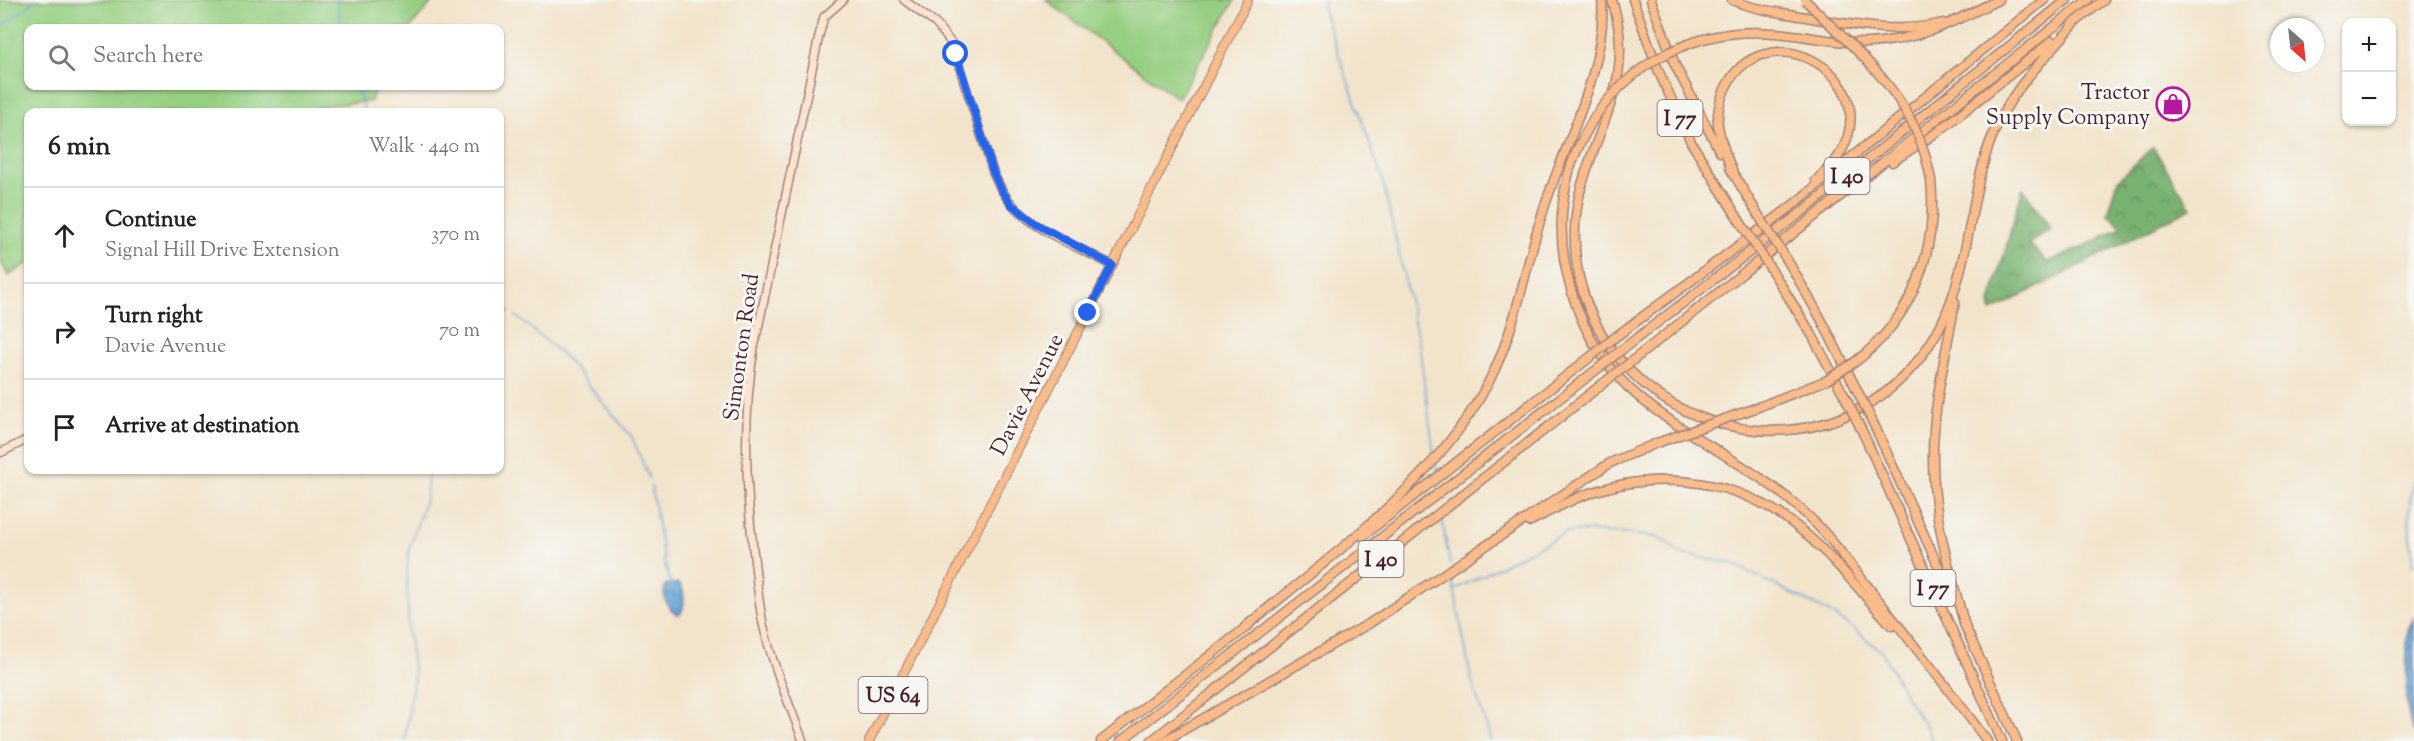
<!DOCTYPE html>
<meta charset="utf-8">
<style>
:root{--surface:#fff;--page:#f2f2f2;--text:#222;--muted:#767676;--line:#e0e0e0}
body{margin:0;font-family:"Sorts Mill Goudy",serif;background:var(--page);color:var(--text)}
.controls{position:absolute;right:18px;top:18px;display:grid;overflow:hidden;border-radius:12px;box-shadow:0 2px 4px #0004}
.controls button{width:54px;height:54px;display:grid;place-items:center;padding:0;border:0;border-bottom:2px solid var(--line);background:var(--surface);color:var(--text);font:30px sans-serif}
.compass{position:absolute;left:2270px;top:18px;width:54px;height:54px;border-radius:50%;background:var(--surface);box-shadow:0 2px 4px #0004;rotate:153deg}
.stop{position:absolute;width:18px;height:18px;margin:-14px;border:4px solid #2563eb;border-radius:50%;background:#fff}
.stop.end{background:#2563eb;border-color:#fff;box-shadow:0 2px 6px #0008}
.list{margin:0;padding:0;list-style:none}
h2{display:flex;justify-content:space-between;align-items:center;height:78px;margin:0;padding:0 24px;font-size:26px}
h2 small{font-size:20px;font-weight:400;color:var(--muted)}
.list li{display:grid;grid-template-columns:39px 1fr auto;gap:18px;align-items:center;box-sizing:border-box;height:96px;padding:0 24px;border-top:2px solid var(--line)}
.list b{display:block;font-size:22px;white-space:nowrap}
.list p{margin:0;font-size:20px;white-space:nowrap;color:var(--muted)}
.list em{font-size:20px;font-style:normal;color:var(--muted)}
.icon{flex:none;width:33px;height:33px;fill:none;stroke:currentColor;stroke-width:2;stroke-linecap:round;stroke-linejoin:round}
.map{position:relative;flex:none;width:2414px;height:741px;overflow:hidden}
.search{position:absolute;background:var(--surface);box-shadow:0 2px 4px #0004;left:24px;top:24px;width:480px;height:66px;display:flex;align-items:center;gap:15px;box-sizing:border-box;padding:0 21px;border-radius:12px;color:var(--muted);font-size:22px}
.panel{position:absolute;background:var(--surface);box-shadow:0 2px 4px #0004;left:24px;top:108px;width:480px;height:366px;border-radius:12px}
.map>svg:first-child{display:block}
</style>
<div class="map">
<svg width="2414" height="741" viewBox="0 0 2414 741">
<defs>
<pattern id="forest-crowns" width="20" height="18" patternUnits="userSpaceOnUse" patternTransform="scale(1.5)"><rect width="20" height="18" fill="#78b270"/><path d="M2 6a3 3 0 1 1 6 0M12 15a3 3 0 1 1 6 0" fill="none" stroke="#64905c"/></pattern>
<pattern id="water-ripples" width="26" height="14" patternUnits="userSpaceOnUse" patternTransform="scale(1.5)"><rect width="26" height="14" fill="#61a0d3"/><path d="M2 4q2-2 4 0t4 0M15 11q2-2 4 0t4 0" fill="none" stroke="#5282ab"/></pattern>
</defs>
<rect width="100%" height="100%" fill="#f6f6f2"/>
<filter id="ink" filterUnits="userSpaceOnUse"><feTurbulence type="fractalNoise" baseFrequency=".0167" numOctaves="2"/><feDisplacementMap in="SourceGraphic" scale="12" xChannelSelector="R" yChannelSelector="G"/><feConvolveMatrix kernelMatrix="1 2 1 2 8 2 1 2 1" color-interpolation-filters="sRGB"/></filter>
<filter id="wash" filterUnits="userSpaceOnUse"><feTurbulence type="fractalNoise" baseFrequency=".008" numOctaves="4" result="noise"/><feDisplacementMap in="SourceGraphic" scale="24" xChannelSelector="R" yChannelSelector="G"/><feGaussianBlur stdDeviation="1.35" result="paint"/><feColorMatrix in="noise" values="0 0 0 0 0 0 0 0 0 0 0 0 0 0 0 0 0 1.4 0 .05"/><feComposite in="paint" operator="in"/></filter>
<g filter="url(#wash)">
<rect width="100%" height="100%" fill="#f2e4cb"/>
<polygon fill="url(#forest-crowns)" stroke="#61684e" stroke-width="1.5" points="2153,147 2191,208 1992,311 1990,303 2023,188 2051,229 2029,243 2047,262 2081,248 2122,227 2108,214 2118,180"/>
<g fill="#96cf82" stroke="#707756" stroke-width="1.5">
<polygon points="0,0 434,0 410,28 28,28 28,86 375,86 371,101 324,106 305,112 28,112 28,263 8,276 0,259"/>
<polygon points="1046,0 1235,0 1178,99"/>
</g>
<g fill="url(#water-ripples)" stroke="#56607f" stroke-width="1.5">
<path d="M678 583 682 587C684 596 686 609 679 615 668 611 662 597 665 585Z"/>
<path d="M2414 617V732C2404 719 2407 660 2407 641L2408 630Z"/>
</g>
<g fill="none" stroke-linecap="round" stroke-linejoin="round">
<g stroke="#61a0d3" stroke-width="1.5">
<polyline points="337,0 342,28"/>
<polyline points="1324,0 1323,10 1382,178 1419,344 1434,454"/>
<polyline points="0,28 36,0"/>
<polyline points="356,86 365,112"/>
<polyline points="500,304 510,312"/>
<polyline points="516,316 564,356 632,437 649,478"/>
<polyline points="1436,464 1437,475"/>
<path d="M2414 478C2407 509 2408 535 2414 565"/>
<polyline points="651,486 664,561 671,585"/>
<polyline points="1442,519 1450,565"/>
<polyline points="1451,573 1471,678 1491,741"/>
<polyline points="1454,590 1565,533 1584,531 1652,536 1667,542 1681,554 1730,563 1825,610 1849,625 1882,652 1908,700 1926,726 1932,741"/>
<polyline points="405,741 414,675 408,629 407,571 409,550 426,497 429,470"/>
</g>
</g>
</g>
<g filter="url(#ink)">
<g fill="none" stroke-linecap="round" stroke-linejoin="round">
<g stroke="#9e827b" stroke-width="10">
<g id="secondary">
<path d="M904 0 936 24 952 44 993 172C998 183 1003 195 1012 204 1035 231 1080 248 1112 265"/>
<polyline points="0,453 28,439"/>
<path d="M803 741C789 703 772 664 763 624 758 599 756 573 753 548 745 480 743 414 754 348L819 36 824 17 843 0"/>
</g>
</g>
<g stroke="#9e827b" stroke-width="10">
<polyline id="primary" points="869,741 1248,0"/>
</g>
<g stroke="#9e827b" stroke-width="11">
<g id="highway">
<path d="M1612 0C1637 78 1598 122 1580 192 1573 222 1573 255 1581 285 1598 348 1646 399 1708 420 1813 455 1917 401 1952 298 1971 245 1972 184 1994 132 2014 85 2044 60 2076 22"/>
<polyline points="1633,0 1659,72 1691,142 1744,228"/>
<polyline points="1651,0 1675,65 1720,152"/>
<path d="M1732 0C1753 9 1777 12 1800 16 1848 24 1895 35 1943 23"/>
<polyline points="2073,24 2104,0"/>
<path d="M1676 49C1707 35 1740 30 1774 33 1806 35 1837 44 1869 43 1920 40 1953 22 1998 0"/>
<path d="M1594 118C1584 136 1573 155 1568 176 1548 254 1578 346 1639 397 1692 441 1756 467 1806 514 1834 540 1855 571 1879 601 1915 647 1952 693 1987 741"/>
<polyline points="1892,162 1939,131 2052,41"/>
<polyline points="1730,168 1759,216"/>
<path d="M1733 173C1727 157 1720 142 1718 125 1717 112 1720 100 1725 89 1762 9 1887 73 1840 154 1834 164 1824 172 1816 181"/>
<polyline points="1789,263 1821,319 1856,388"/>
<polyline points="1774,274 1812,335 1844,395"/>
<path d="M1955 302C1946 355 1932 408 1933 461 1933 518 1950 572 1965 626"/>
<polyline points="1614,338 1788,209 2044,0"/>
<polyline points="1624,348 1802,212 2067,0"/>
<polyline points="1632,361 2088,0"/>
<path d="M1855 362C1913 318 1938 251 1931 180"/>
<polyline points="1761,406 1827,380"/>
<polyline points="1876,429 1954,601"/>
<polyline points="1864,435 2002,741"/>
<path d="M1529 522C1546 513 1564 503 1582 496 1649 470 1728 476 1787 519 1827 548 1859 590 1892 626"/>
<polyline points="1363,536 1594,354"/>
<polyline points="1964,624 2017,741"/>
<path d="M1245 627C1331 556 1448 473 1495 369 1521 312 1528 249 1550 191 1571 133 1607 62 1602 0"/>
<polyline points="1101,741 1249,625"/>
<polyline points="1121,741 1600,367"/>
<polyline points="1151,741 1610,378"/>
<polyline points="1164,741 1370,623 1610,463 1657,443"/>
</g>
</g>
<use href="#secondary" stroke="#fde4d0" stroke-width="7"/>
<use href="#primary" stroke="#f9bc8a" stroke-width="8"/>
<use href="#highway" stroke="#f9bc8a" stroke-width="8"/>
<g stroke="#9e827b" stroke-width="11" stroke-linecap="butt">
<g id="highway-bridge">
<path d="M1805 0C1861 56 1917 97 1931 180"/>
<path d="M1594 118C1615 88 1642 64 1676 49"/>
<polyline points="1759,216 1789,263"/>
<polyline points="1744,228 1774,274"/>
<polyline points="1594,354 1614,338"/>
<polyline points="1600,367 1624,348"/>
<polyline points="1610,378 1632,361"/>
<polyline points="1827,380 1855,362"/>
<polyline points="1856,388 1876,429"/>
<polyline points="1844,395 1864,435"/>
<polyline points="1657,443 1761,406"/>
</g>
</g>
<use href="#highway-bridge" stroke="#f9bc8a" stroke-width="8"/>
</g>
</g>
<g fill="none" stroke-linecap="round" stroke-linejoin="round" filter="url(#ink)">
<polyline stroke="#2563eb" stroke-width="8" points="956,54 993,172 1002,191 1011,204 1036,224 1112,265 1088,313"/>
</g>
<defs>
<g id="shop-ring" transform="scale(1.725)"><circle r="9.5" fill="#f6f6f2" stroke="#b5179e" stroke-width="1.5"/><path d="M-5-2.5h2.3a2.7 3.5 0 0 1 5.4 0H5L5.5 6h-11ZM-1.5-2.5h3a1.5 2.3 0 0 0-3 0Z" fill="#b5179e"/></g>
</defs>
<g fill-rule="evenodd">
<use href="#shop-ring" x="2173" y="104"/>
</g>
<g text-anchor="middle" stroke-width="6" stroke-linejoin="round" paint-order="stroke">
<g fill="#f6f6f2" stroke="#7e6067" stroke-width="1.5">
<rect x="1657.5" y="100" width="45" height="36" rx="4.5"/>
<rect x="1824.5" y="158" width="45" height="36" rx="4.5"/>
<rect x="1358.5" y="541" width="45" height="36" rx="4.5"/>
<rect x="1910.5" y="570" width="45" height="36" rx="4.5"/>
<rect x="858.5" y="677" width="69" height="36" rx="4.5"/>
</g>
<g font-size="21" font-weight="bold" fill="#4a1f2b">
<text x="1680" y="125">I 77</text>
<text x="1847" y="183">I 40</text>
<text x="1381" y="566">I 40</text>
<text x="1933" y="595">I 77</text>
<text x="893" y="702">US 64</text>
</g>
<g font-size="22" fill="#4a1f2b" stroke="#f6f6f2" text-anchor="end">
<text x="2150" y="99">Tractor<tspan x="2150" dy="25">Supply Company</tspan></text>
</g>
<g font-size="22" fill="#4a1f2b" stroke="#f6f6f2">
<text transform="translate(740 347) rotate(-82)" y="8">Simonton Road</text>
<text transform="translate(1026 394) rotate(-63)" y="8">Davie Avenue</text>
</g>
</g>
</svg>
<div class="controls">
<button>+</button>
<button>−</button>
</div>
<svg class="compass" viewBox="-18 -18 36 36"><path d="M0-13l5 13h-10z" fill="#e53935"/><path d="M0 13l5-13h-10z" fill="#767676"/></svg>
<div class="stop" style="left:956px;top:54px"></div>
<div class="stop end" style="left:1088px;top:313px"></div>
<div class="search"><svg class="icon" aria-label="search" viewBox="0 0 24 24"><circle cx="10" cy="10" r="6"/><path d="M15 15l6 6"/></svg>Search here</div>
<section class="panel">
<h2>6 min<small>Walk · 440 m</small></h2>
<ul class="list">
<li><svg class="icon" aria-label="ahead" viewBox="0 0 24 24"><path d="M12 20V5M6 11l6-6 6 6"/></svg><div><b>Continue</b><p>Signal Hill Drive Extension</p></div><em>370 m</em></li>
<li><svg class="icon" aria-label="right" viewBox="0 0 24 24"><path d="M7 20v-9h11M14 6l5 5-5 5"/></svg><div><b>Turn right</b><p>Davie Avenue</p></div><em>70 m</em></li>
<li><svg class="icon" aria-label="arrive" viewBox="0 0 24 24"><path d="M6 21V4h12l-3 4 3 4H6"/></svg><div><b>Arrive at destination</b></div></li>
</ul>
</section>
</div>
